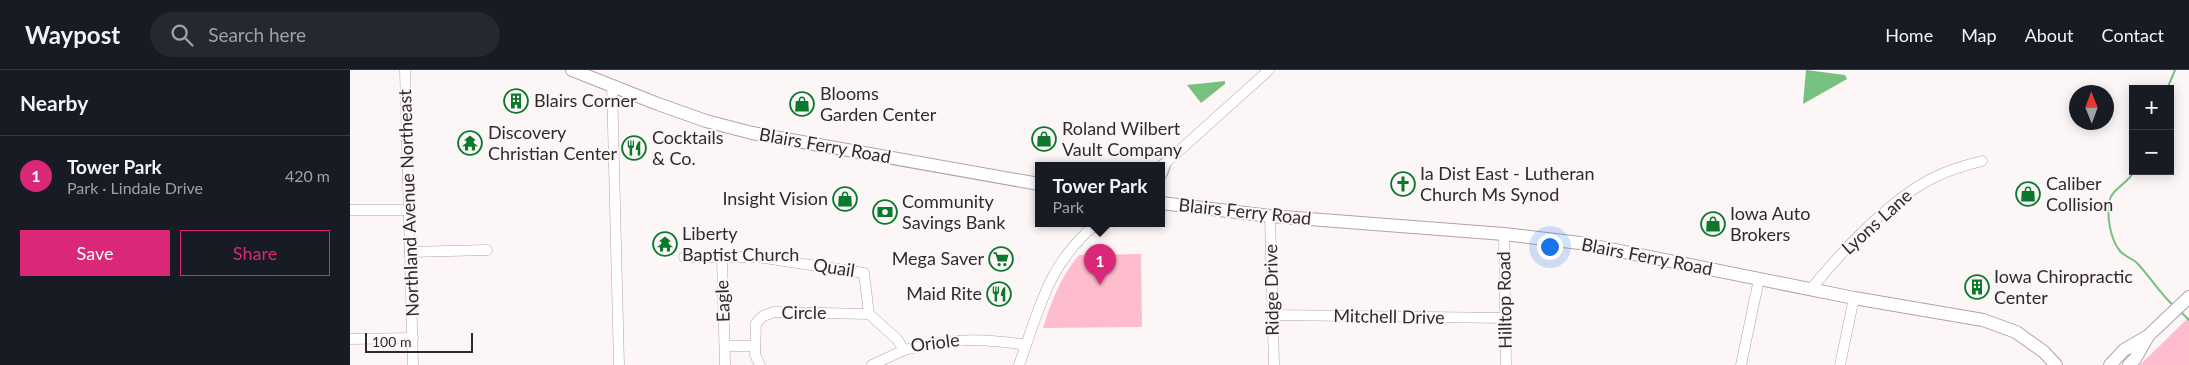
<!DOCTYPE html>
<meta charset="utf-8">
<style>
:root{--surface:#171b24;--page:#242831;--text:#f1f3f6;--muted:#9ea1a6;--line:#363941;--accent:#db2777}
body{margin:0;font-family:Lato,sans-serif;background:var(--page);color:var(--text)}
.controls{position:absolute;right:15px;top:15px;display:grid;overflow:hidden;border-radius:0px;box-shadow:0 2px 12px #0003}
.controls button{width:45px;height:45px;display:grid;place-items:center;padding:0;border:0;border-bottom:1px solid var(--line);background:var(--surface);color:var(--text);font:25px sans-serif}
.compass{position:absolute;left:1719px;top:15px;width:45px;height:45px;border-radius:50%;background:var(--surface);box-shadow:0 2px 12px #0003;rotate:359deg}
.scale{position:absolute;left:15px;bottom:12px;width:108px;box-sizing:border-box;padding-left:5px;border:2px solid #312a2c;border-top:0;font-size:14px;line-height:18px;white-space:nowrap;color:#312a2c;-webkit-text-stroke:4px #fdf6f7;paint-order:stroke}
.you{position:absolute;left:1199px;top:176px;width:18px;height:18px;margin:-12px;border:4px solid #fff;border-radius:50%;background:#1a73e8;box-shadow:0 0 0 8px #1a73e833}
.badge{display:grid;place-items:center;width:32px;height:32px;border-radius:50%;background:var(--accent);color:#fff;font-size:16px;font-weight:700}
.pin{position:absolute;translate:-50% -41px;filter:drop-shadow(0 1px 2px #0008)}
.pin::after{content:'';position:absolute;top:26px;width:18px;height:15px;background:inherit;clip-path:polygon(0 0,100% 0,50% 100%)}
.popup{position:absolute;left:685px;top:92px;width:130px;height:65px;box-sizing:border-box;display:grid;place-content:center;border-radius:0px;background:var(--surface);filter:drop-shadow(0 1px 4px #0005);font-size:16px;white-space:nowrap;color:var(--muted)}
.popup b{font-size:19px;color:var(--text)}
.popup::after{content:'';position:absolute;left:50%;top:100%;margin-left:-10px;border:10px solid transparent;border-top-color:var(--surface)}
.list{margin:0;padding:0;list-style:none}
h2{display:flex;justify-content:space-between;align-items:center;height:65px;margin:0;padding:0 20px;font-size:21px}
h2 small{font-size:16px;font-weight:400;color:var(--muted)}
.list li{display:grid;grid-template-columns:32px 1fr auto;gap:15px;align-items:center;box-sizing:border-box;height:80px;padding:0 20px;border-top:1px solid var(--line)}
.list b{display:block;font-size:19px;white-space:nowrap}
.list p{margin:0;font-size:16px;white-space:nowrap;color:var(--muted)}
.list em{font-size:16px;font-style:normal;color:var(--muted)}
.actions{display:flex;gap:10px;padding:15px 20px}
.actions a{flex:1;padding:11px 0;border:1px solid var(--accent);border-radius:0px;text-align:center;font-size:18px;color:var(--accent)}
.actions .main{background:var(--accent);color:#fff}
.icon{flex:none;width:28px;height:28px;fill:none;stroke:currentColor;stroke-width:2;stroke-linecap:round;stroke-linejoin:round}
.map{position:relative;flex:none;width:1839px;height:295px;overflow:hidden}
header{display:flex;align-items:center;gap:30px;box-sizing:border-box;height:70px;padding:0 25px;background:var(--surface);border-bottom:1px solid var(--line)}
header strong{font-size:24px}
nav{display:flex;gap:28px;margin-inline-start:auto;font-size:18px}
.search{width:350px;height:45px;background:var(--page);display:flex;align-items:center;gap:12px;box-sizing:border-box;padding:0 18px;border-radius:28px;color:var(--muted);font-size:19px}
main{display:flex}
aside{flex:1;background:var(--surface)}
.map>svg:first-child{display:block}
</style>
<header>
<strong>Waypost</strong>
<div class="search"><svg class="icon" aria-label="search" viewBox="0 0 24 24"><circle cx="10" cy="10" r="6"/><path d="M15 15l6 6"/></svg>Search here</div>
<nav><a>Home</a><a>Map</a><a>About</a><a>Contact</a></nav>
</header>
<main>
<aside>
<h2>Nearby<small></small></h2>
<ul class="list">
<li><span class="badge">1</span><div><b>Tower Park</b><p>Park · Lindale Drive</p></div><em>420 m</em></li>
</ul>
<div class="actions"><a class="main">Save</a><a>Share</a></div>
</aside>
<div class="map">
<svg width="1839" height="295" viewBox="0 0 1839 295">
<rect width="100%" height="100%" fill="#fdf6f7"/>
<g fill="#febdcc">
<path d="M791 184 792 257 693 258C702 230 710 208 729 185Z"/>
<polygon points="1839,247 1839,295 1790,295"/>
</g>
<g fill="#77c180">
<polygon points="1456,0 1495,5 1497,9 1453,34"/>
<polygon points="875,11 875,14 851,33 837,15"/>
</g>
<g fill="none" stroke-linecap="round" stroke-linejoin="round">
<g stroke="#77c180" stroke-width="2">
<polyline points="1817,19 1825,0"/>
<path d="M1784 101C1779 113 1763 118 1760 129 1756 144 1760 169 1770 181 1774 186 1781 188 1786 192 1800 206 1809 223 1824 236"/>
<polyline points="1831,242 1839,250"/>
</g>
<g stroke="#b3a3a6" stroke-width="11">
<g id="minor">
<polyline points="55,0 63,295"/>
<polyline points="262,15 269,295"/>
<polyline points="811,97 919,0"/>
<polyline points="0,140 59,140"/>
<polyline points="920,146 924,295"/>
<polyline points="1154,164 1156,295"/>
<polyline points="60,182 137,180"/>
<path d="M334 187H407L514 203 519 244 547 269 554 280C601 269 629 267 676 275"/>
<polyline points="372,187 375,295"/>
<path d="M1461 219C1491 182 1541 128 1585 107 1599 100 1616 95 1632 91"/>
<polyline points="923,245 1155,248"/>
<polyline points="0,269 63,268"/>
<polyline points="375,276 405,276"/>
<polyline points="410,295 405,285 406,253 413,246 424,242 519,244"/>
<polyline points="522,295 554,280"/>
<path d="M669 295C690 238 697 195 746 154"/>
<polyline points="1391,295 1409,209"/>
<polyline points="1490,295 1504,228"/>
</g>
</g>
<g stroke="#b3a3a6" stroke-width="14">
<g id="major">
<polyline points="222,0 308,34 356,51 402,63 689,114"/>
<polyline points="811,103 814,95"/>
<polyline points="811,133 920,146 1154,164 1230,173 1504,228 1633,250 1666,262 1694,282 1706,295"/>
<polyline points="743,154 743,156"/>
<polyline points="1760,295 1774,280 1798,266 1839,227"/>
<polyline points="1779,295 1785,289 1797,268"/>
</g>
</g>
<use href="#minor" stroke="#fff" stroke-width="10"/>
<use href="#major" stroke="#fff" stroke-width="12"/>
</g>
<defs>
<g id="building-ring" transform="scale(1.25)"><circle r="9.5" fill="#fdf6f7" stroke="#0b792d" stroke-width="1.5"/><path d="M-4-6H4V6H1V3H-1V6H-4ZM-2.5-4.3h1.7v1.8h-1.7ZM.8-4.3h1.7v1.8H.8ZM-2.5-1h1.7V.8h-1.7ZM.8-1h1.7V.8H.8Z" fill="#0b792d"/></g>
<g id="shop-ring" transform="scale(1.25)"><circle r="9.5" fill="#fdf6f7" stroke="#0b792d" stroke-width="1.5"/><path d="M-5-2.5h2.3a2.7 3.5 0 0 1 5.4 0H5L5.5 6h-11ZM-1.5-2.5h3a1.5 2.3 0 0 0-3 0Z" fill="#0b792d"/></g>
<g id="temple-ring" transform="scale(1.25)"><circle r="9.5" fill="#fdf6f7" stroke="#0b792d" stroke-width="1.5"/><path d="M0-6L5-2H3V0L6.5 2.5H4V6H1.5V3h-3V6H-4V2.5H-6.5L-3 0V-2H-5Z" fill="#0b792d"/></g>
<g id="restaurant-ring" transform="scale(1.25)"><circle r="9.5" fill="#fdf6f7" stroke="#0b792d" stroke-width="1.5"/><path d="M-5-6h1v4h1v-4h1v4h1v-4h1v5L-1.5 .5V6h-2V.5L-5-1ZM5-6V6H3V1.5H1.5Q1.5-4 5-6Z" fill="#0b792d"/></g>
<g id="church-ring" transform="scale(1.25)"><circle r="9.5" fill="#fdf6f7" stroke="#0b792d" stroke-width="1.5"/><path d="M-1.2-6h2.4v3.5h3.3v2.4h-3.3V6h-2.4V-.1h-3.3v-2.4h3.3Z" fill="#0b792d"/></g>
<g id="bank-ring" transform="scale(1.25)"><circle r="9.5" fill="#fdf6f7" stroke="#0b792d" stroke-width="1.5"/><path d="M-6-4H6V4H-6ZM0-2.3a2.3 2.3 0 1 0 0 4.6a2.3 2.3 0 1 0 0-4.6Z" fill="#0b792d"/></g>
<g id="supermarket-ring" transform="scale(1.25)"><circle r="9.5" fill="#fdf6f7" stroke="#0b792d" stroke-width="1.5"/><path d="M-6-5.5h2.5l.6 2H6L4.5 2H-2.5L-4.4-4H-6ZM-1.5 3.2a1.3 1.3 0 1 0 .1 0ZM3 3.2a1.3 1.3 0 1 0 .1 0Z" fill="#0b792d"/></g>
</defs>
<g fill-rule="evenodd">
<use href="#building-ring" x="166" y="31"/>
<use href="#shop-ring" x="452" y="34"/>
<use href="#shop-ring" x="694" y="69"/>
<use href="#temple-ring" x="120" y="73"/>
<use href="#restaurant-ring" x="284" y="78"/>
<use href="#church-ring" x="1053" y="114"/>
<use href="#shop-ring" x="1678" y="124"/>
<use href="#shop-ring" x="495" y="129"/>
<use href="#bank-ring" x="535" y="142"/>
<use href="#shop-ring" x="1363" y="154"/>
<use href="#temple-ring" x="315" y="174"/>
<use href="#supermarket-ring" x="651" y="189"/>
<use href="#building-ring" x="1627" y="217"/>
<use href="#restaurant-ring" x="649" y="224"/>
</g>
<g text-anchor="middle" stroke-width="4" stroke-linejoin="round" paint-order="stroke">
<g font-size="18" fill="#312a2c" stroke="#fdf6f7" text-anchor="start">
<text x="470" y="30">Blooms<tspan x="470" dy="21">Garden Center</tspan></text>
<text x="184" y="37">Blairs Corner</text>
<text x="712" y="65">Roland Wilbert<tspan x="712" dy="21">Vault Company</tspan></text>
<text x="138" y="69">Discovery<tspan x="138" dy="21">Christian Center</tspan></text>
<text x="302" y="74">Cocktails<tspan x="302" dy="21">&amp; Co.</tspan></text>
<text x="1070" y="110">Ia Dist East - Lutheran<tspan x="1070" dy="21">Church Ms Synod</tspan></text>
<text x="1696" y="120">Caliber<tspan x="1696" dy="21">Collision</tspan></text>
<text x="478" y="135" text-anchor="end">Insight Vision</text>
<text x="552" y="138">Community<tspan x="552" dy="21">Savings Bank</tspan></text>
<text x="1380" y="150">Iowa Auto<tspan x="1380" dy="21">Brokers</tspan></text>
<text x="332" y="170">Liberty<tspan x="332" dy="21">Baptist Church</tspan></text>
<text x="634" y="195" text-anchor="end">Mega Saver</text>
<text x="1644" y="213">Iowa Chiropractic<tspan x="1644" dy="21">Center</tspan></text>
<text x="632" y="230" text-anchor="end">Maid Rite</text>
</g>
<g font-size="18" fill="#312a2c" stroke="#fdf6f7">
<text transform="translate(475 76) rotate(10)" y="6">Blairs Ferry Road</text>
<text transform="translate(59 133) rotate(-92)" y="6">Northland Avenue Northeast</text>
<text transform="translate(895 142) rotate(6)" y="6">Blairs Ferry Road</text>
<text transform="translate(1527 152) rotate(-42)" y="6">Lyons Lane</text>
<text transform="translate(1297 187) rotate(11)" y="6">Blairs Ferry Road</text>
<text transform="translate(484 198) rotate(9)" y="6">Quail</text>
<text transform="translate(922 220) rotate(-91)" y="6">Ridge Drive</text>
<text transform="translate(1155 230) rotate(-91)" y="6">Hilltop Road</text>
<text transform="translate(373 231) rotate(-92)" y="6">Eagle</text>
<text x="454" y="249">Circle</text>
<text transform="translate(1039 247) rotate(1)" y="6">Mitchell Drive</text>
<text transform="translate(585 273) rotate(-7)" y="6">Oriole</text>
</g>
</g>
</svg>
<div class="controls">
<button>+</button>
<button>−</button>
</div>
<svg class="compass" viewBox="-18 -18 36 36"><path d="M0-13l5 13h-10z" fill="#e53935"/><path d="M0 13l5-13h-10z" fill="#9ea1a6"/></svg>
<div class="scale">100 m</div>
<div class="you"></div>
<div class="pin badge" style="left:750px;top:215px">1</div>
<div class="popup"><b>Tower Park</b>Park</div>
</div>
</main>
